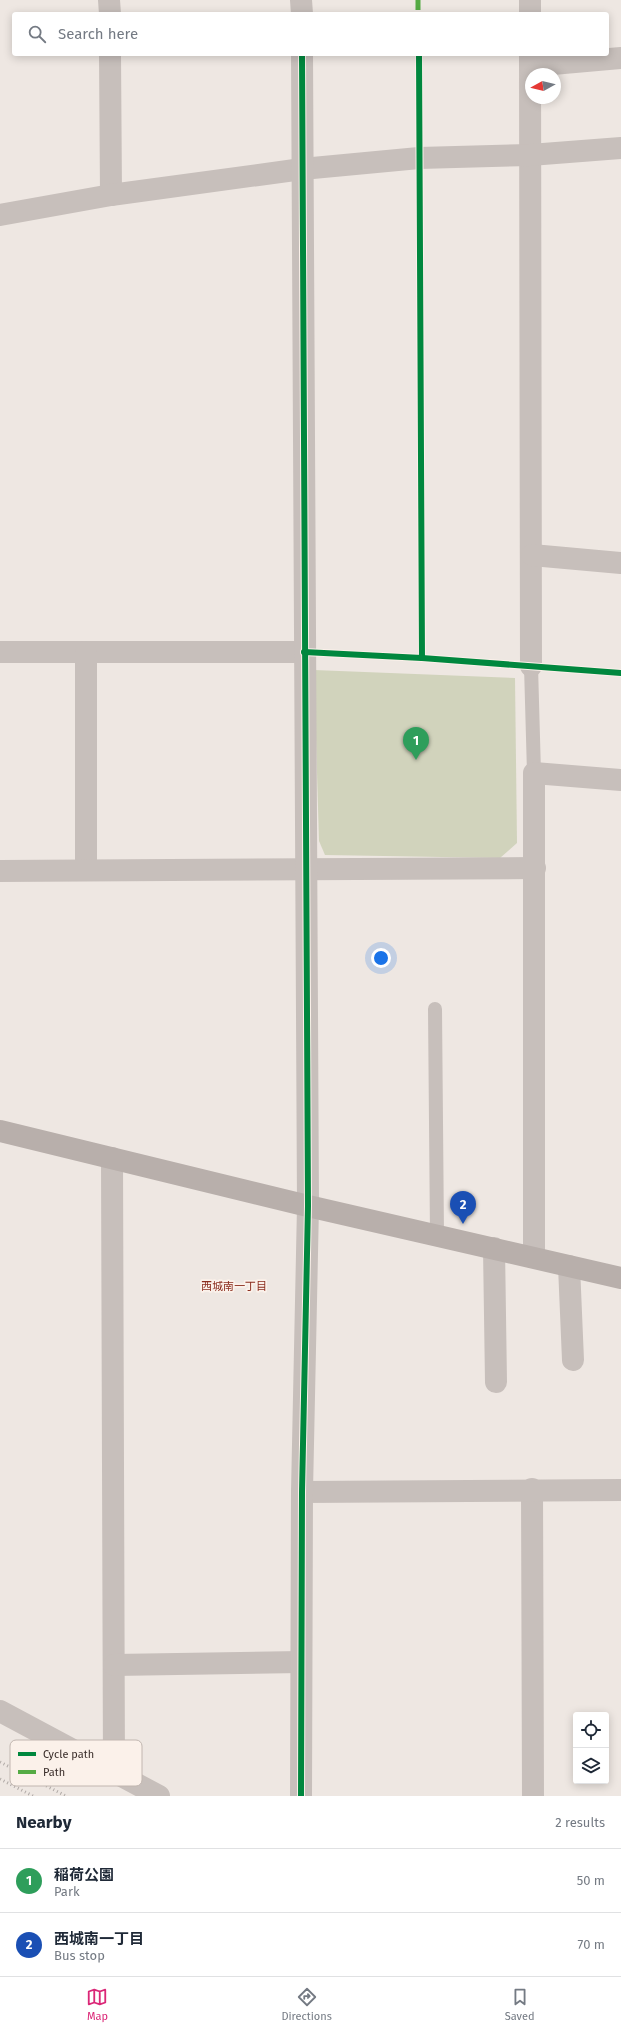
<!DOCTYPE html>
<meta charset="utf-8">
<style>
:root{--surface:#fff;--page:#f2f2f3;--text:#1f2937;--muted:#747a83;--line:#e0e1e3;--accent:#db2777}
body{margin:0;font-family:"Fira Sans","Noto Sans JP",sans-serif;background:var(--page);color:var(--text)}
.controls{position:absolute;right:12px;bottom:12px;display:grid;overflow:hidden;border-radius:4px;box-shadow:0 2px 10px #0003}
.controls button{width:36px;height:36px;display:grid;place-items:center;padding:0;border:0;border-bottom:1px solid var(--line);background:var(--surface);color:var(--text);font:20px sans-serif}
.compass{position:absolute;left:525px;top:68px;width:36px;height:36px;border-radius:50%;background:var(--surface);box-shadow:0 2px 10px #0003;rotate:262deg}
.you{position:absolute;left:381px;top:958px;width:14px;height:14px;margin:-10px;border:3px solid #fff;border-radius:50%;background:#1a73e8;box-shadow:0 0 0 6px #1a73e833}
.badge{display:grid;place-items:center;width:26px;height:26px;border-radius:50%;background:var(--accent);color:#fff;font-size:13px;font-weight:700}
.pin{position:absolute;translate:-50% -33px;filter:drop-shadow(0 1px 2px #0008)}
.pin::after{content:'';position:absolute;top:21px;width:14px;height:12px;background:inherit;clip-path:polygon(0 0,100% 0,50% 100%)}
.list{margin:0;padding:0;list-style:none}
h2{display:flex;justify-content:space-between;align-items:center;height:52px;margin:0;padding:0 16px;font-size:17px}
h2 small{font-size:13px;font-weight:400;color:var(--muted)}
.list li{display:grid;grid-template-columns:26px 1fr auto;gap:12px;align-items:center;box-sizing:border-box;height:64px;padding:0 16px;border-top:1px solid var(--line)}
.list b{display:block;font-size:15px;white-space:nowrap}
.list p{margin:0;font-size:13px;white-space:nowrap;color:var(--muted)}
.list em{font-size:13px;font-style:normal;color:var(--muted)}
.icon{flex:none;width:22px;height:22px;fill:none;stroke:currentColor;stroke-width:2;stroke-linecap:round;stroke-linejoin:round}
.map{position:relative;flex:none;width:621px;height:1796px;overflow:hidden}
.search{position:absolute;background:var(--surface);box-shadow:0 2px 10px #0003;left:12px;right:12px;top:12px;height:44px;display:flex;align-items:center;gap:10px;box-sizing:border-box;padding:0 14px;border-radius:4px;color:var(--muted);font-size:15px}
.sheet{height:180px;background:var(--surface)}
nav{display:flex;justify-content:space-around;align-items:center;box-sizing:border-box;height:56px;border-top:1px solid var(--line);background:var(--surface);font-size:11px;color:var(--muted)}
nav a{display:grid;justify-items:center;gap:2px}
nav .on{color:var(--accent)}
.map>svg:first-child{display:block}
</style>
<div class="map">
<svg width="621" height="1796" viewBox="0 0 621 1796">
<rect width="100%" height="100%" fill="#eee7e2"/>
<polygon fill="#d1d3bc" points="314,670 515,678 517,843 500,858 325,855 319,841"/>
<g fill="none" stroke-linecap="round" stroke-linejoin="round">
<g stroke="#c7bfbb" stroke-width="14">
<polyline points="531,666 534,773"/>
<polyline points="435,1009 437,1235"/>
</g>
<g stroke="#c7bfbb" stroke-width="22">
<polyline points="109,0 110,14"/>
<polyline points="301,0 302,14"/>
<polyline points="530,14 530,0"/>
<polyline points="110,54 111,195"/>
<polyline points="530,54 531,666"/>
<polyline points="530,66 621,58"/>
<polyline points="0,215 111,195 302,169 419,158 530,155 621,148"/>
<polyline points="532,555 621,563"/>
<polyline points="0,652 304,652"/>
<polyline points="86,870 86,652"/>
<polyline points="0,871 535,868"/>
<polyline points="112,1158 114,1773"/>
<polyline points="494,1248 496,1382"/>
<polyline points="534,1257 534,773 621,780"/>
<polyline points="569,1266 573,1360"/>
<polyline points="532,1489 533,1796"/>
<polyline points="302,1492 621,1490"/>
<polyline points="114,1665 301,1662"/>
<polyline points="0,1711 159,1796"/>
<polyline points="301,1796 302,1492 308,1206 302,54"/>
</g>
<polyline stroke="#b8afab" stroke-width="22" points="0,1131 308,1206 621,1278"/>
<g stroke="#afa8a5" stroke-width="3" stroke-dasharray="1 3" stroke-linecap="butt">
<polyline points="0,1762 66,1796"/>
<polyline points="0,1779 33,1796"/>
</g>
<polyline stroke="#55ab44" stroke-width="5" stroke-dasharray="10 5" stroke-linecap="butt" points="418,0 418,14"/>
<g stroke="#fbf1ea" stroke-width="8">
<g id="cycleway">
<polyline points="419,54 422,658"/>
<polyline points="304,652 422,658 621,673"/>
<polyline points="301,1796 302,1492 308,1206 302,54"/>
</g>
</g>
<use href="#cycleway" stroke="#00873e" stroke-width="6"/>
</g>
<g text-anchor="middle" stroke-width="3.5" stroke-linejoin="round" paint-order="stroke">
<g font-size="11" fill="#8b2d1e" stroke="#fbf1ea">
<text x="234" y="1290">西城南一丁目</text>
</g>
</g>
<rect x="10" y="1740" width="132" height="46" rx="6" fill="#fbf1ea" stroke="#c1b6b0" stroke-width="1"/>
<rect x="18" y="1752" width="18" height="4" fill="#00873e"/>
<rect x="18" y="1770" width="18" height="4" fill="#55ab44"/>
<g font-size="11" fill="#392c29">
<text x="43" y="1758">Cycle path</text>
<text x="43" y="1776">Path</text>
</g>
</svg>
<div class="controls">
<button><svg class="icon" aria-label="locate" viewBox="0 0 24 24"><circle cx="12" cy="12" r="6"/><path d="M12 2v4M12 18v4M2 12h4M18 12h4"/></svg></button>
<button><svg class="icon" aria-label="layers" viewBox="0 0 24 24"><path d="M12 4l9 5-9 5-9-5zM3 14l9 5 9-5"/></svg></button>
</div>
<svg class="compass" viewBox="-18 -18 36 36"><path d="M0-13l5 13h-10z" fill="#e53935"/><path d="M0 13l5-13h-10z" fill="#747a83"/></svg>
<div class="you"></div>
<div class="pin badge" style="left:416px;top:760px;background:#2e9e5b">1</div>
<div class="pin badge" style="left:463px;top:1224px;background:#1a4fb4">2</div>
<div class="search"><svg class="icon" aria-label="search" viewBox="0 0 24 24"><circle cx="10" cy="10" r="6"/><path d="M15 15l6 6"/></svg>Search here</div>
</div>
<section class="sheet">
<h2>Nearby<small>2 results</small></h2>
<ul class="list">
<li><span class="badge" style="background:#2e9e5b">1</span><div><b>稲荷公園</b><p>Park</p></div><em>50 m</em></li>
<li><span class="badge" style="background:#1a4fb4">2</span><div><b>西城南一丁目</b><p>Bus stop</p></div><em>70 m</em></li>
</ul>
</section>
<nav>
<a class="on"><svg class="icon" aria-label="map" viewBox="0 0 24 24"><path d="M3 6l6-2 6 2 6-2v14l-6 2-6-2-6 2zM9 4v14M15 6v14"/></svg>Map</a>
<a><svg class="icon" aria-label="directions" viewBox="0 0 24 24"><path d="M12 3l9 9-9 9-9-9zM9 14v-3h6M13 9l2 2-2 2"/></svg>Directions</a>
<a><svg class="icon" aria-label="saved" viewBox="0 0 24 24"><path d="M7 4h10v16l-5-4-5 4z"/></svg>Saved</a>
</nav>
